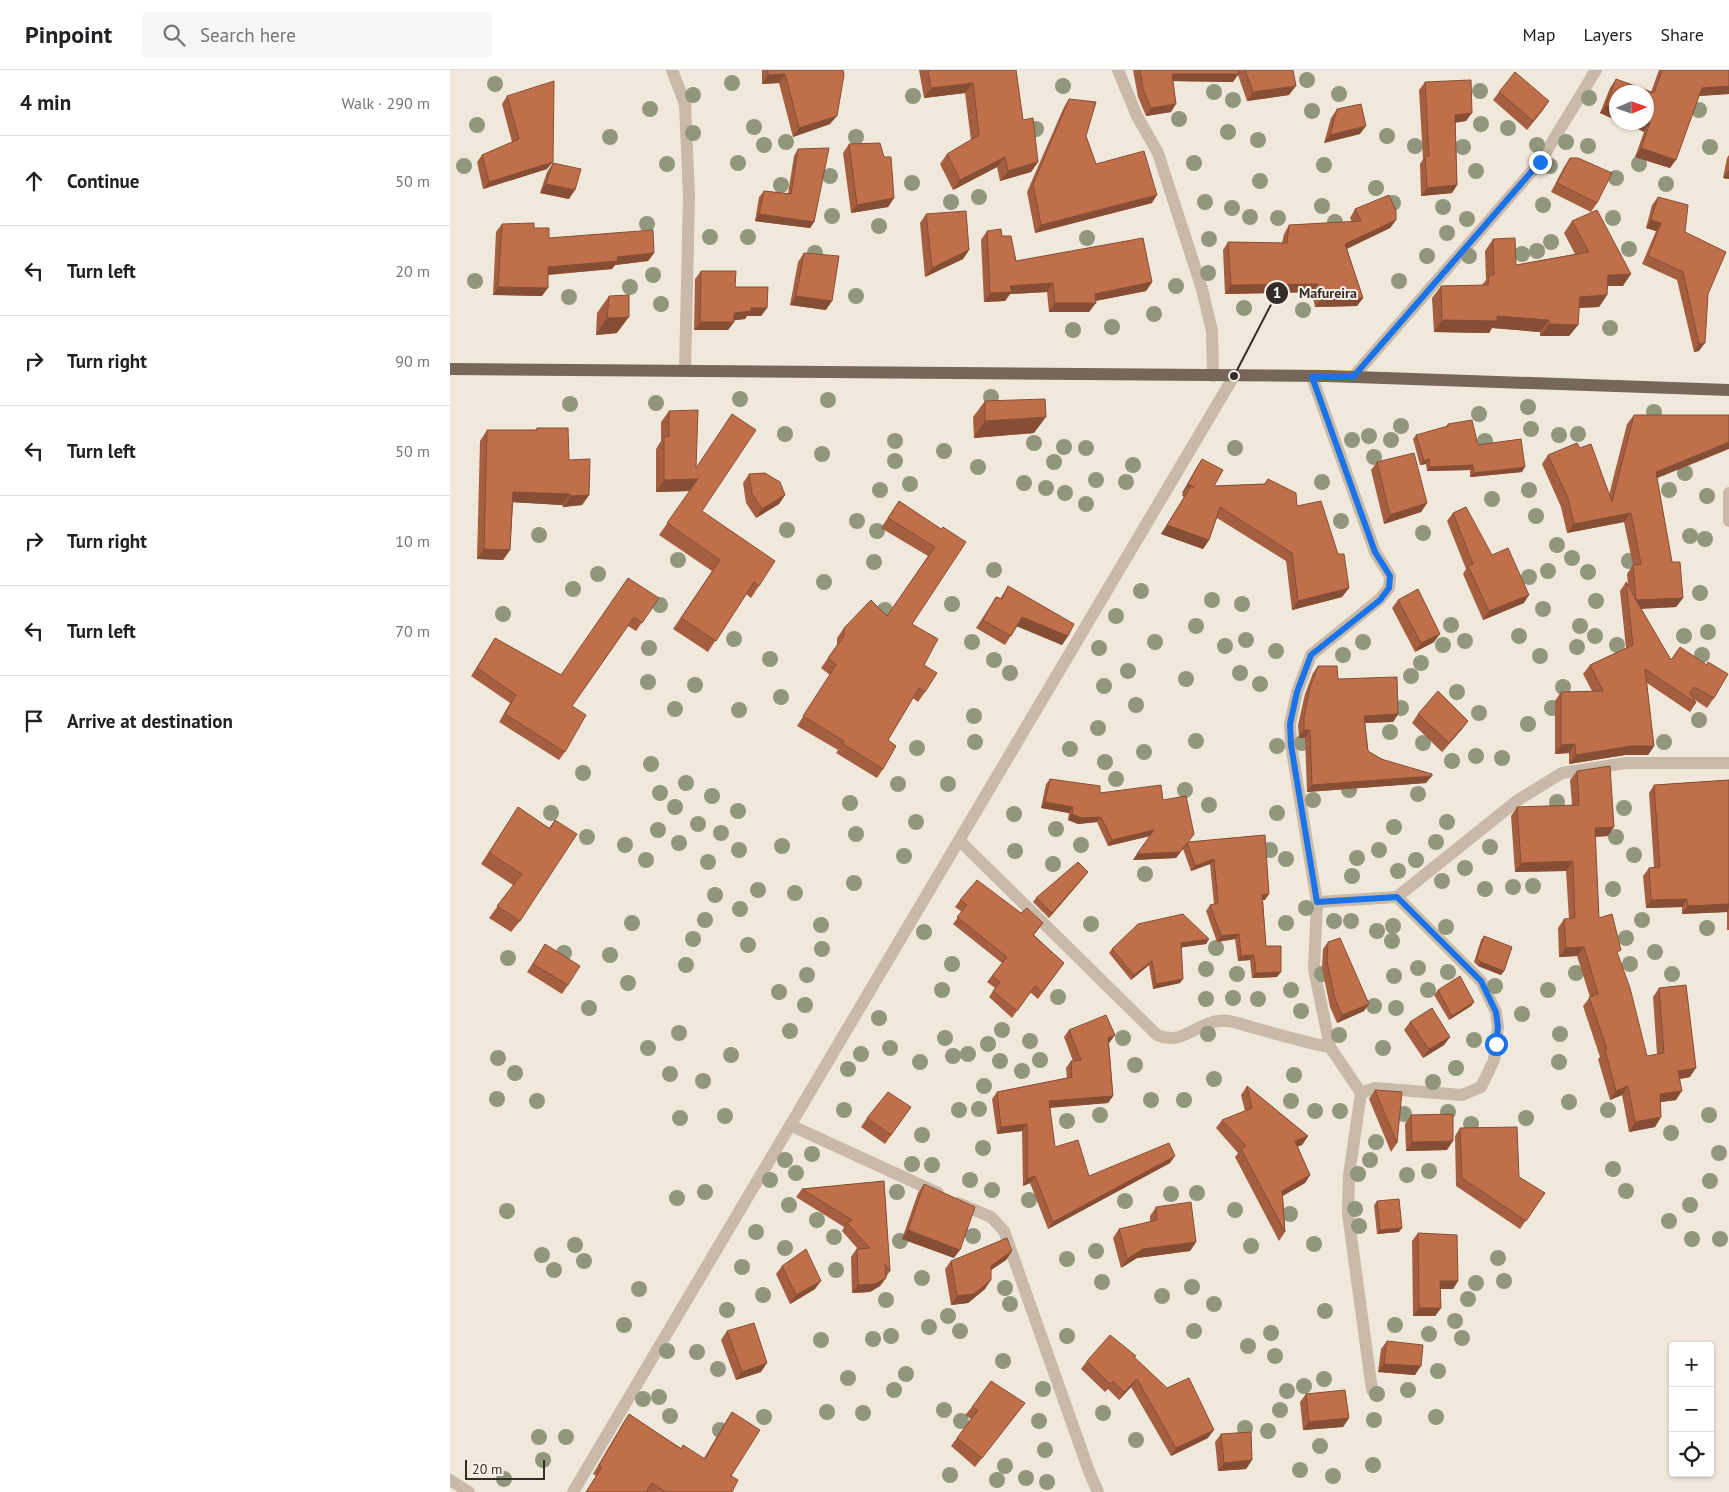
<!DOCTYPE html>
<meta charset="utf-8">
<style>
:root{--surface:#fff;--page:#f6f6f6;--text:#202124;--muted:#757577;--line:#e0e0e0}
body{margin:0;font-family:"PT Sans",sans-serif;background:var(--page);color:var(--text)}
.controls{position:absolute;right:15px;bottom:15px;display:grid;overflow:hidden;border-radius:5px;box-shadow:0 1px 4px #0004}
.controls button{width:45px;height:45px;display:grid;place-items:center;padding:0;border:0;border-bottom:1px solid var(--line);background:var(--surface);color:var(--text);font:25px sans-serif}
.compass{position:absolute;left:1159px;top:15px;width:45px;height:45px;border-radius:50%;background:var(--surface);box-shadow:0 1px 4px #0004;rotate:88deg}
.scale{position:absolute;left:15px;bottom:12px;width:80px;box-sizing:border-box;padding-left:5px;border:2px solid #352d28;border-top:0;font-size:14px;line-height:18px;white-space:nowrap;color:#352d28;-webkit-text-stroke:4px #f8f2e8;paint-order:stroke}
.stop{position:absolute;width:15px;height:15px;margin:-11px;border:4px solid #1a73e8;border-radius:50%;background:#fff}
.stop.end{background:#1a73e8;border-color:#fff;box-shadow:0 1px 5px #0008}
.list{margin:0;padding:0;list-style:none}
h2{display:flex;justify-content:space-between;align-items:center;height:65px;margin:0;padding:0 20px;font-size:21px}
h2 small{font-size:16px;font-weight:400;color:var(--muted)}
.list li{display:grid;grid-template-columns:32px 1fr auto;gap:15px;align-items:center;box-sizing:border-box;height:90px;padding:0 20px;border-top:1px solid var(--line)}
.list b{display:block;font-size:19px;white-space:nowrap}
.list em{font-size:16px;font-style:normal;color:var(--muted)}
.icon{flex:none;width:28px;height:28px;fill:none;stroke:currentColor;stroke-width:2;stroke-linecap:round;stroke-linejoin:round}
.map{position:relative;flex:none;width:1279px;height:1422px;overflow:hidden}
header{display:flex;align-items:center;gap:30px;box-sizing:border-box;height:70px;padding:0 25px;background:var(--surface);border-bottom:1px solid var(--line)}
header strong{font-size:24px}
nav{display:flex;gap:28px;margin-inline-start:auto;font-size:18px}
.search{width:350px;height:45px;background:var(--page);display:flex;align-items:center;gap:12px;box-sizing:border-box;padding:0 18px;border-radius:5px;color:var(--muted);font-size:19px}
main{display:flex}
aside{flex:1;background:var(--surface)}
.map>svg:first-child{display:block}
</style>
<header>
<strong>Pinpoint</strong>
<div class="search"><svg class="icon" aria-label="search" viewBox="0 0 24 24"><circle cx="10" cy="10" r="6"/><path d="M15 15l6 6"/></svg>Search here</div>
<nav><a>Map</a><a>Layers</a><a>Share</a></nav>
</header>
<main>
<aside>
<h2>4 min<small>Walk · 290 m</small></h2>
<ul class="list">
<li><svg class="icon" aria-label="ahead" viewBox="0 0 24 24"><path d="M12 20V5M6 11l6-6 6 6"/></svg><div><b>Continue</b></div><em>50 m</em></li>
<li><svg class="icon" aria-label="left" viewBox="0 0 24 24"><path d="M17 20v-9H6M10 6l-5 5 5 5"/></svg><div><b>Turn left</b></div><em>20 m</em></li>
<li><svg class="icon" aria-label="right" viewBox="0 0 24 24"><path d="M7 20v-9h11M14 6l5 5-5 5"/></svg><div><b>Turn right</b></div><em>90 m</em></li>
<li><svg class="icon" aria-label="left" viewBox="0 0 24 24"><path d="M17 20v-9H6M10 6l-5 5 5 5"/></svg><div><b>Turn left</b></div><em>50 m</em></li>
<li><svg class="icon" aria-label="right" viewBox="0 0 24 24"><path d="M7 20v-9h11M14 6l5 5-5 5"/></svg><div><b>Turn right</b></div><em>10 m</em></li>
<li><svg class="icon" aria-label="left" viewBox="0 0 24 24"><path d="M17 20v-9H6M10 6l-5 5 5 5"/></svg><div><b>Turn left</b></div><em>70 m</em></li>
<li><svg class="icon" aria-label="arrive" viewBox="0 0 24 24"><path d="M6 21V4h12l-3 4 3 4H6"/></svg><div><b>Arrive at destination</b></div></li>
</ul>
</aside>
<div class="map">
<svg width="1279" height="1422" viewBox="0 0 1279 1422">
<rect width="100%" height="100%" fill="#f1e8dc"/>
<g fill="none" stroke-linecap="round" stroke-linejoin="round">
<g stroke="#c8b9a8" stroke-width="12">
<polyline points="222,0 235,34 239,126 235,301"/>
<polyline points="668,0 687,46 708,83 752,219 762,261 763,306"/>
<polyline points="862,307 925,482 940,506 939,518 930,529 861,585 847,622 840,654 841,675 867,832 864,899 880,977 911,1023 899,1105 898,1144 922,1320"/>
<polyline points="903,307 1090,92 1146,0"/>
<polyline points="1279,423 1279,451"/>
<path d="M509 770 707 965C731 976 746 954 768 951 780 949 790 954 801 957 827 964 853 972 880 977"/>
<polyline points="867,832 947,827 1068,730 1112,703 1176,693 1279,693"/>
<polyline points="911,1023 925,1018 1012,1025 1031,1017 1044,990 1048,957 1046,942 1031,911 947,827"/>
<polyline points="340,1055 488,1123"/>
<polyline points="508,1133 541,1147 554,1161 640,1404 648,1422"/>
<polyline points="0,1410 19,1422"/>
<polyline points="123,1422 784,306"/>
</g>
<polyline stroke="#77665a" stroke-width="12" points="0,299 877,306 1279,320"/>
</g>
<g fill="#91967c">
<circle cx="857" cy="10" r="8"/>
<circle cx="282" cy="13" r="8"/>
<circle cx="45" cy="14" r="8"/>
<circle cx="613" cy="16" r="8"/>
<circle cx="1030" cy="21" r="8"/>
<circle cx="764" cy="22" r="8"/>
<circle cx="889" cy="24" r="8"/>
<circle cx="243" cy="25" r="8"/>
<circle cx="463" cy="26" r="8"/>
<circle cx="1139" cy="28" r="8"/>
<circle cx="783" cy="30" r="8"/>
<circle cx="200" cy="39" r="8"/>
<circle cx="1249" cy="40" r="8"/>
<circle cx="862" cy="41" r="8"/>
<circle cx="729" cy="49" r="8"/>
<circle cx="1031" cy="54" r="8"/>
<circle cx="27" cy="55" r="8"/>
<circle cx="304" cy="57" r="8"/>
<circle cx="1058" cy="58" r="8"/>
<circle cx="586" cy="59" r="8"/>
<circle cx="778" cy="62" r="8"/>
<circle cx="243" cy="63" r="8"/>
<circle cx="937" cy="66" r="8"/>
<circle cx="160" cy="67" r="8"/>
<circle cx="406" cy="67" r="8"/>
<circle cx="808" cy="70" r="8"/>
<circle cx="336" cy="72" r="8"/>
<circle cx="1116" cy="72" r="8"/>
<circle cx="314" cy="75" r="8"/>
<circle cx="1087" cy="75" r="8"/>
<circle cx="965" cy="76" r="8"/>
<circle cx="1138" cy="76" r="8"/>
<circle cx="1013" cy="77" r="8"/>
<circle cx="1260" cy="77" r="8"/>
<circle cx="288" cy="93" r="8"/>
<circle cx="744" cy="93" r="8"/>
<circle cx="217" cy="94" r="8"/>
<circle cx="1189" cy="94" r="8"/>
<circle cx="874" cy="95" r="8"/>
<circle cx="14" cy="96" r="8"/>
<circle cx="1100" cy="96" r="8"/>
<circle cx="1026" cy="101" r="8"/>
<circle cx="380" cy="106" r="8"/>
<circle cx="1166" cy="108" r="8"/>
<circle cx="810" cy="111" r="8"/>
<circle cx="462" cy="113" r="8"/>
<circle cx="1216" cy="114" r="8"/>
<circle cx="331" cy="115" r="8"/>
<circle cx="926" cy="118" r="8"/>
<circle cx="529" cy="127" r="8"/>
<circle cx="501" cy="132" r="8"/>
<circle cx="755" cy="132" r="8"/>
<circle cx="943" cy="133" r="8"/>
<circle cx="1093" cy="135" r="8"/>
<circle cx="872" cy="136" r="8"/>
<circle cx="993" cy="137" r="8"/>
<circle cx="782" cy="138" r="8"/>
<circle cx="382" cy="146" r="8"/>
<circle cx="800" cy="147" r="8"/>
<circle cx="828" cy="148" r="8"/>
<circle cx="1163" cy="148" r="8"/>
<circle cx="1017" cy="149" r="8"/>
<circle cx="885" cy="152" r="8"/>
<circle cx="197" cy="154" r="8"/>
<circle cx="429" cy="156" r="8"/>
<circle cx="997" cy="163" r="8"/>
<circle cx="260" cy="167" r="8"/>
<circle cx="298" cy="167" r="8"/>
<circle cx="637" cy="168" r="8"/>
<circle cx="759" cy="169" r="8"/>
<circle cx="1101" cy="172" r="8"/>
<circle cx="1179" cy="179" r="8"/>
<circle cx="1087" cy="181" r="8"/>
<circle cx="365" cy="183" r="8"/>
<circle cx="1072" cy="184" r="8"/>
<circle cx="977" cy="186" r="8"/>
<circle cx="1019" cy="186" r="8"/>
<circle cx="758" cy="203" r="8"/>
<circle cx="203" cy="205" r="8"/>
<circle cx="25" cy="211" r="8"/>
<circle cx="949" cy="211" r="8"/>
<circle cx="726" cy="216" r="8"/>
<circle cx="180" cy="217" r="8"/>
<circle cx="406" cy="226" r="8"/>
<circle cx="119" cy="227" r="8"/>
<circle cx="211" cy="234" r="8"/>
<circle cx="794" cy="238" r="8"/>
<circle cx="853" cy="240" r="8"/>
<circle cx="704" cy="244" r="8"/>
<circle cx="662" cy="257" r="8"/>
<circle cx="1160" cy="258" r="8"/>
<circle cx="623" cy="260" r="8"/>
<circle cx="541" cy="327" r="8"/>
<circle cx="290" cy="329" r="8"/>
<circle cx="378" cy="330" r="8"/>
<circle cx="206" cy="333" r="8"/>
<circle cx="120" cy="334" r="8"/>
<circle cx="1078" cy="337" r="8"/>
<circle cx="1204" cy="342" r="8"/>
<circle cx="1029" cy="344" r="8"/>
<circle cx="951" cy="356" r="8"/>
<circle cx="1081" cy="359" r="8"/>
<circle cx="335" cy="364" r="8"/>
<circle cx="1128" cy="364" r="8"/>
<circle cx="1109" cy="365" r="8"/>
<circle cx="919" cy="366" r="8"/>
<circle cx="902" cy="370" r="8"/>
<circle cx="941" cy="370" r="8"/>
<circle cx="445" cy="371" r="8"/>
<circle cx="1035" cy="371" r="8"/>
<circle cx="584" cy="373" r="8"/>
<circle cx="614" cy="377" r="8"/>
<circle cx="636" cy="378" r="8"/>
<circle cx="785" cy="378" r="8"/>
<circle cx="494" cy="381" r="8"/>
<circle cx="372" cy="384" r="8"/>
<circle cx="924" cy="387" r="8"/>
<circle cx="445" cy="391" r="8"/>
<circle cx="604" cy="392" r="8"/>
<circle cx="683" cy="395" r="8"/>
<circle cx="528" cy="397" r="8"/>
<circle cx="1235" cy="403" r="8"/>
<circle cx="646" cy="410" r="8"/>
<circle cx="676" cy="412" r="8"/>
<circle cx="872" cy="412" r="8"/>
<circle cx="574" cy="413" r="8"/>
<circle cx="460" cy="414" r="8"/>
<circle cx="596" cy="418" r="8"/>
<circle cx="430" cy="420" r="8"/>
<circle cx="1079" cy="420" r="8"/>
<circle cx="1219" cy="420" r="8"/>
<circle cx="615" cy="423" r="8"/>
<circle cx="1257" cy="426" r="8"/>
<circle cx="1042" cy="429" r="8"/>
<circle cx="636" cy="434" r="8"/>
<circle cx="1086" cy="446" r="8"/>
<circle cx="407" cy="451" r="8"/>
<circle cx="891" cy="451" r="8"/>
<circle cx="337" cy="460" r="8"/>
<circle cx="427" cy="461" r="8"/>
<circle cx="973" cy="463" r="8"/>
<circle cx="89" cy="465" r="8"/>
<circle cx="1240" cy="466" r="8"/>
<circle cx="1255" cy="469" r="8"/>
<circle cx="1107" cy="475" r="8"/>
<circle cx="1122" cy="488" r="8"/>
<circle cx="228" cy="490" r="8"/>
<circle cx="1179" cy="491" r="8"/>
<circle cx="424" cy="492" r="8"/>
<circle cx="544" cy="500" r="8"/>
<circle cx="1098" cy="501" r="8"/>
<circle cx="1138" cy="502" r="8"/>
<circle cx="148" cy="504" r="8"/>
<circle cx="1079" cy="507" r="8"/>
<circle cx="374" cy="512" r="8"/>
<circle cx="123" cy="519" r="8"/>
<circle cx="691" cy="521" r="8"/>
<circle cx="1250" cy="523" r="8"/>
<circle cx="762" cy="530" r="8"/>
<circle cx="1146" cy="531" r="8"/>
<circle cx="502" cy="534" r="8"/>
<circle cx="792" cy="534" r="8"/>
<circle cx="210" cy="535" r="8"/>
<circle cx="1093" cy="539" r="8"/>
<circle cx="435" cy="540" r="8"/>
<circle cx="53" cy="544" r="8"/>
<circle cx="666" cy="546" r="8"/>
<circle cx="1001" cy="555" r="8"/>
<circle cx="746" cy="556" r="8"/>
<circle cx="1130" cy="556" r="8"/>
<circle cx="1258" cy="562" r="8"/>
<circle cx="1069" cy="566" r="8"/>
<circle cx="1145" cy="566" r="8"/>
<circle cx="1234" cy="566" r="8"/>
<circle cx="284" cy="569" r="8"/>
<circle cx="796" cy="570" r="8"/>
<circle cx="1015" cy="571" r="8"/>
<circle cx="522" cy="572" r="8"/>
<circle cx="705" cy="572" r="8"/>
<circle cx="913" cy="572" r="8"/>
<circle cx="993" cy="575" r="8"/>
<circle cx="1167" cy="575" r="8"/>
<circle cx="775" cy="576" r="8"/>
<circle cx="1127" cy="577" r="8"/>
<circle cx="199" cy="578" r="8"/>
<circle cx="649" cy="578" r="8"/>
<circle cx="826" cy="581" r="8"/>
<circle cx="893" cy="585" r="8"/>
<circle cx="1252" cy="585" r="8"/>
<circle cx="1090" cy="586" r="8"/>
<circle cx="320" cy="589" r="8"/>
<circle cx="544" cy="590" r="8"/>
<circle cx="971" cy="593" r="8"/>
<circle cx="678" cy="601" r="8"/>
<circle cx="560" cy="603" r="8"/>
<circle cx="790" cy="603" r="8"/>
<circle cx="961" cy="606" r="8"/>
<circle cx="736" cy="609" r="8"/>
<circle cx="198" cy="612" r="8"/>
<circle cx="810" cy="614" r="8"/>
<circle cx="245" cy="615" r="8"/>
<circle cx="654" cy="616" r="8"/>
<circle cx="1113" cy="617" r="8"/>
<circle cx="1007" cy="622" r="8"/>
<circle cx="331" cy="627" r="8"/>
<circle cx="686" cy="635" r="8"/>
<circle cx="951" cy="638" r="8"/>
<circle cx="1102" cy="638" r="8"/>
<circle cx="225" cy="639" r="8"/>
<circle cx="289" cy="640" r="8"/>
<circle cx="1029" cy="643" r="8"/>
<circle cx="524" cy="646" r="8"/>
<circle cx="1249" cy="650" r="8"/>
<circle cx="1078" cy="654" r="8"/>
<circle cx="648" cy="658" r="8"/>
<circle cx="940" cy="662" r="8"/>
<circle cx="746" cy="671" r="8"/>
<circle cx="525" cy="672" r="8"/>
<circle cx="1214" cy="672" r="8"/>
<circle cx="852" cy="673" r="8"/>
<circle cx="973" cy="673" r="8"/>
<circle cx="827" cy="676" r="8"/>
<circle cx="467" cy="678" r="8"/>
<circle cx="620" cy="679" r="8"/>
<circle cx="694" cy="682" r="8"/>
<circle cx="1026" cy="686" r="8"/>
<circle cx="1052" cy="688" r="8"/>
<circle cx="1002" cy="691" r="8"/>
<circle cx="655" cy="692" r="8"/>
<circle cx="201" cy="694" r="8"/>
<circle cx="133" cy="703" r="8"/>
<circle cx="666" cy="709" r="8"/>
<circle cx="236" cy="713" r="8"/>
<circle cx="448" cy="714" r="8"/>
<circle cx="498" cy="714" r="8"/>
<circle cx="735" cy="720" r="8"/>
<circle cx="899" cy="720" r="8"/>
<circle cx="210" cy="723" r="8"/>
<circle cx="968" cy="724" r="8"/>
<circle cx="262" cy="726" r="8"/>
<circle cx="863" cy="730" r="8"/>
<circle cx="1107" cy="732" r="8"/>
<circle cx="400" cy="733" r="8"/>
<circle cx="759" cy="735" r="8"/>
<circle cx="225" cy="737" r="8"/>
<circle cx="1174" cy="738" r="8"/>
<circle cx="288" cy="741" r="8"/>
<circle cx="101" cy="743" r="8"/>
<circle cx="827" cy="743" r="8"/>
<circle cx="564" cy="744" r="8"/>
<circle cx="466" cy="752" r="8"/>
<circle cx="997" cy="752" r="8"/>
<circle cx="248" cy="754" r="8"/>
<circle cx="944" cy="757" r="8"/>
<circle cx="606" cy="759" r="8"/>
<circle cx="208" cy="760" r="8"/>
<circle cx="271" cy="763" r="8"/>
<circle cx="406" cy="764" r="8"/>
<circle cx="137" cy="767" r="8"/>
<circle cx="1166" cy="767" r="8"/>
<circle cx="986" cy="772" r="8"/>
<circle cx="229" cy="773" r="8"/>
<circle cx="175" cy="775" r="8"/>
<circle cx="631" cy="775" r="8"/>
<circle cx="332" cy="776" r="8"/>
<circle cx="1040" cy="777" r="8"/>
<circle cx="289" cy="780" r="8"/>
<circle cx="820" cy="780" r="8"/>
<circle cx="929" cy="780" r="8"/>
<circle cx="565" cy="781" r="8"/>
<circle cx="1184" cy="785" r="8"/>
<circle cx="454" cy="786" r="8"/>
<circle cx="907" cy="788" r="8"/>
<circle cx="836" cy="789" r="8"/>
<circle cx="196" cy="790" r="8"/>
<circle cx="966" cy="790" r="8"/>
<circle cx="258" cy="792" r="8"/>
<circle cx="603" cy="794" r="8"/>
<circle cx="1015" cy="798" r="8"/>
<circle cx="948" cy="801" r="8"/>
<circle cx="695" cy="804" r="8"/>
<circle cx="902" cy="806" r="8"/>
<circle cx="992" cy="811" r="8"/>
<circle cx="404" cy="813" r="8"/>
<circle cx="1083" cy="816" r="8"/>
<circle cx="1063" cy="817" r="8"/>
<circle cx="1035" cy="819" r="8"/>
<circle cx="1163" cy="819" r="8"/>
<circle cx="308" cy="820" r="8"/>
<circle cx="345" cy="823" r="8"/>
<circle cx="265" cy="825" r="8"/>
<circle cx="856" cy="838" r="8"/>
<circle cx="290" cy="839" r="8"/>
<circle cx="255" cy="850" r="8"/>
<circle cx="1192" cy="850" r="8"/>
<circle cx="884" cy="851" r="8"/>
<circle cx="901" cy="851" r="8"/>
<circle cx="182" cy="853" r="8"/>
<circle cx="836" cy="853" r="8"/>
<circle cx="641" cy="854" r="8"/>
<circle cx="371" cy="855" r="8"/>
<circle cx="943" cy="856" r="8"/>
<circle cx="996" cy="857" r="8"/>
<circle cx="1257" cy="858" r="8"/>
<circle cx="927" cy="861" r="8"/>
<circle cx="474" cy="862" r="8"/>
<circle cx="1176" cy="868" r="8"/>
<circle cx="243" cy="869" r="8"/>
<circle cx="942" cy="871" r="8"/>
<circle cx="298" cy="875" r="8"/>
<circle cx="766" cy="878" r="8"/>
<circle cx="372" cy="879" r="8"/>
<circle cx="1205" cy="882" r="8"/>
<circle cx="114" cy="883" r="8"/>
<circle cx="160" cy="885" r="8"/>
<circle cx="58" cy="888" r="8"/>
<circle cx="502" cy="894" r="8"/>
<circle cx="1180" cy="894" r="8"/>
<circle cx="236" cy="895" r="8"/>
<circle cx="968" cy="898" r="8"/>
<circle cx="756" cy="899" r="8"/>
<circle cx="998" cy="902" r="8"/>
<circle cx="1126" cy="903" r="8"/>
<circle cx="787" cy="904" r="8"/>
<circle cx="872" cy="904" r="8"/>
<circle cx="1222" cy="904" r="8"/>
<circle cx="357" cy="905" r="8"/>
<circle cx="944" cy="906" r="8"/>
<circle cx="178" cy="913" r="8"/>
<circle cx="1045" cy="916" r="8"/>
<circle cx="492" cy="920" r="8"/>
<circle cx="841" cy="920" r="8"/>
<circle cx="978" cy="920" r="8"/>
<circle cx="1098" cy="920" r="8"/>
<circle cx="329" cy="922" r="8"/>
<circle cx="608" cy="927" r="8"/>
<circle cx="783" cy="928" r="8"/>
<circle cx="756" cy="929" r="8"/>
<circle cx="808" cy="929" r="8"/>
<circle cx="355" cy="935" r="8"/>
<circle cx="924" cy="936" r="8"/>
<circle cx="139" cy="938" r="8"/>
<circle cx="946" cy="938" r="8"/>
<circle cx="851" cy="941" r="8"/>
<circle cx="1072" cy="944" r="8"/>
<circle cx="429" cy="948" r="8"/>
<circle cx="552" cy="960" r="8"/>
<circle cx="340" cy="961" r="8"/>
<circle cx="229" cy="963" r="8"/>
<circle cx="758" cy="964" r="8"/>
<circle cx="1110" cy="964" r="8"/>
<circle cx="889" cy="965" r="8"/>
<circle cx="495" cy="968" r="8"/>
<circle cx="673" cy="968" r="8"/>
<circle cx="1024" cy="970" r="8"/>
<circle cx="580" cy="971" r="8"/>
<circle cx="538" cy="974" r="8"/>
<circle cx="198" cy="978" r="8"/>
<circle cx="440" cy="978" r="8"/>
<circle cx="933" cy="978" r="8"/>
<circle cx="411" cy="984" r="8"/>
<circle cx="518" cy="984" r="8"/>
<circle cx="281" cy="985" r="8"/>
<circle cx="503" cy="986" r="8"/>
<circle cx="48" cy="988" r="8"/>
<circle cx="590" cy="990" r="8"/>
<circle cx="550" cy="991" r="8"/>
<circle cx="470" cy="992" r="8"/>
<circle cx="1109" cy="992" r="8"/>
<circle cx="685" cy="995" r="8"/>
<circle cx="1006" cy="998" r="8"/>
<circle cx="398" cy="999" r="8"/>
<circle cx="572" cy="1001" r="8"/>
<circle cx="65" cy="1003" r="8"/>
<circle cx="220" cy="1004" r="8"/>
<circle cx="844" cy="1005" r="8"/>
<circle cx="764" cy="1009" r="8"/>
<circle cx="253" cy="1011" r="8"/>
<circle cx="983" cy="1012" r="8"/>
<circle cx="534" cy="1016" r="8"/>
<circle cx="47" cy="1029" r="8"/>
<circle cx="701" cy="1030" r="8"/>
<circle cx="734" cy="1030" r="8"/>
<circle cx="87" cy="1031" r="8"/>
<circle cx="841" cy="1031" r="8"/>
<circle cx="1119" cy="1032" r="8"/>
<circle cx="529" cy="1039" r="8"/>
<circle cx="394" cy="1040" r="8"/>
<circle cx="509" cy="1040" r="8"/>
<circle cx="1158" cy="1040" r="8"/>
<circle cx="865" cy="1041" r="8"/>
<circle cx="890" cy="1041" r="8"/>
<circle cx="998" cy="1042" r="8"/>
<circle cx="954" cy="1044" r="8"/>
<circle cx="650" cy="1045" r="8"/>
<circle cx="1259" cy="1045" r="8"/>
<circle cx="275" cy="1046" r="8"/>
<circle cx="230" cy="1048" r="8"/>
<circle cx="1076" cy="1048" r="8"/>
<circle cx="617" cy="1051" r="8"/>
<circle cx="1021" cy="1054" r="8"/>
<circle cx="1221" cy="1063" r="8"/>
<circle cx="472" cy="1065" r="8"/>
<circle cx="926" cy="1072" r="8"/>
<circle cx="533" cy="1078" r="8"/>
<circle cx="1269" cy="1083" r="8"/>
<circle cx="362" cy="1084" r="8"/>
<circle cx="335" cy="1090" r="8"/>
<circle cx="920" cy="1090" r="8"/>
<circle cx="462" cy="1094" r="8"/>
<circle cx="482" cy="1095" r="8"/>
<circle cx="1163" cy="1099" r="8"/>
<circle cx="979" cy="1101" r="8"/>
<circle cx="346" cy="1103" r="8"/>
<circle cx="908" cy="1104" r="8"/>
<circle cx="957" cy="1105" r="8"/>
<circle cx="320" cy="1110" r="8"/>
<circle cx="520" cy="1110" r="8"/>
<circle cx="1260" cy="1111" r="8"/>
<circle cx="542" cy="1120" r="8"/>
<circle cx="1176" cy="1121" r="8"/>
<circle cx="255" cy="1122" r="8"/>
<circle cx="447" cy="1122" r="8"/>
<circle cx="747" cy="1123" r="8"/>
<circle cx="721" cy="1124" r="8"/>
<circle cx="227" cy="1128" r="8"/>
<circle cx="579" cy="1130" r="8"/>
<circle cx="675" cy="1131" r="8"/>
<circle cx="339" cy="1135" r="8"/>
<circle cx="1240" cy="1135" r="8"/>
<circle cx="905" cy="1139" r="8"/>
<circle cx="785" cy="1140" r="8"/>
<circle cx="57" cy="1141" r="8"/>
<circle cx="840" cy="1144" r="8"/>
<circle cx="367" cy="1150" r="8"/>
<circle cx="1219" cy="1151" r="8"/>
<circle cx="909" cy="1156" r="8"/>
<circle cx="306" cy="1162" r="8"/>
<circle cx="523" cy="1166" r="8"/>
<circle cx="384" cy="1167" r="8"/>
<circle cx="1242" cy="1169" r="8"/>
<circle cx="1270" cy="1169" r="8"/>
<circle cx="450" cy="1171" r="8"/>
<circle cx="864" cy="1174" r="8"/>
<circle cx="125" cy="1175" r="8"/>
<circle cx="801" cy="1176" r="8"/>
<circle cx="335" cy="1178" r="8"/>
<circle cx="646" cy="1181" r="8"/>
<circle cx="92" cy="1185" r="8"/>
<circle cx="1048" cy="1188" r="8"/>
<circle cx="617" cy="1189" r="8"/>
<circle cx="134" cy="1191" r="8"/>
<circle cx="292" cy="1197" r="8"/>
<circle cx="104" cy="1200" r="8"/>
<circle cx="386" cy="1200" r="8"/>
<circle cx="472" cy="1208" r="8"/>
<circle cx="1054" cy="1211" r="8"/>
<circle cx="652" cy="1212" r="8"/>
<circle cx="1026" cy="1213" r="8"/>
<circle cx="742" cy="1217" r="8"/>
<circle cx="555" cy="1218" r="8"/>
<circle cx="189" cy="1219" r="8"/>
<circle cx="313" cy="1225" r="8"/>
<circle cx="712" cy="1226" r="8"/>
<circle cx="1018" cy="1229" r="8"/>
<circle cx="436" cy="1230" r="8"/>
<circle cx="560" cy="1234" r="8"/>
<circle cx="764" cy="1234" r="8"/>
<circle cx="277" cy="1240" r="8"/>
<circle cx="875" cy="1241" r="8"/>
<circle cx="498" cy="1246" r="8"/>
<circle cx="1005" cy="1251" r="8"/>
<circle cx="174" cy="1255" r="8"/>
<circle cx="945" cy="1255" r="8"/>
<circle cx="479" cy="1257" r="8"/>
<circle cx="510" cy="1261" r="8"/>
<circle cx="744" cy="1261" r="8"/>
<circle cx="821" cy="1263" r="8"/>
<circle cx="979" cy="1264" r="8"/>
<circle cx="441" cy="1266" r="8"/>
<circle cx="617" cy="1266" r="8"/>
<circle cx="1012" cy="1268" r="8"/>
<circle cx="423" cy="1269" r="8"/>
<circle cx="371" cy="1270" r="8"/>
<circle cx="798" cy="1276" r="8"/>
<circle cx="217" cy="1281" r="8"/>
<circle cx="247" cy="1282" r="8"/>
<circle cx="825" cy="1286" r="8"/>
<circle cx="553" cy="1291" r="8"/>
<circle cx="268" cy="1299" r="8"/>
<circle cx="988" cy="1301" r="8"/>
<circle cx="456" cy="1304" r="8"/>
<circle cx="398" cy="1308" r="8"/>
<circle cx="874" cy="1309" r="8"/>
<circle cx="854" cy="1316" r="8"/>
<circle cx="593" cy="1319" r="8"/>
<circle cx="444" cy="1320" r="8"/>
<circle cx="958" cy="1320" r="8"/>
<circle cx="837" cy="1321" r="8"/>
<circle cx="927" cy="1324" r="8"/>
<circle cx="209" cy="1327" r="8"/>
<circle cx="193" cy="1329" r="8"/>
<circle cx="494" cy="1340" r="8"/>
<circle cx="830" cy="1340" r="8"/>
<circle cx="377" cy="1342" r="8"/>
<circle cx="413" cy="1343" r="8"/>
<circle cx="653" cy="1343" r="8"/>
<circle cx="220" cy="1346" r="8"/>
<circle cx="314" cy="1347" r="8"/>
<circle cx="986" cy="1347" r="8"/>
<circle cx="924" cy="1350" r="8"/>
<circle cx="511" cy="1351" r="8"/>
<circle cx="589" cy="1351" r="8"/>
<circle cx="795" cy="1358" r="8"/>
<circle cx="270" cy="1360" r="8"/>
<circle cx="818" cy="1361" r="8"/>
<circle cx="89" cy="1367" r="8"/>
<circle cx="116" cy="1367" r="8"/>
<circle cx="686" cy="1370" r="8"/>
<circle cx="870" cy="1376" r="8"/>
<circle cx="595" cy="1380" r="8"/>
<circle cx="93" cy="1390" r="8"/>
<circle cx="923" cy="1395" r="8"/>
<circle cx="555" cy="1396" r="8"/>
<circle cx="850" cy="1400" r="8"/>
<circle cx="500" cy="1405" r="8"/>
<circle cx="883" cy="1406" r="8"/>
<circle cx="576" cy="1408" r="8"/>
<circle cx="54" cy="1409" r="8"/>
<circle cx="547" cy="1410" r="8"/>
<circle cx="597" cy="1412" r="8"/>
</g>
<g fill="#a55f40">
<polygon points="312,0 393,0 380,54 343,67 329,13 312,14"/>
<polygon points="469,0 566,0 573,50 588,92 581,102 550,111 547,97 503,120 490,94 497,84 521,70 515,23 474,28"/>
<polygon points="683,0 843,0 839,25 797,31 788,5 783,12 723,11 721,42 696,46 688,27"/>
<polygon points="1209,0 1279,0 1279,24 1249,26 1220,98 1185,87 1194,62 1166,22 1166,50 1150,43 1160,18 1166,9 1201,22"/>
<polygon points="975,12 1016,51 1005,53 1007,115 1002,123 971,126 970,94 973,89 969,20"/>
<polygon points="1049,22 1099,31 1077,60 1043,30"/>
<polygon points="57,26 97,99 33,119 27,92 32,85 62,72 52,34"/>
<polygon points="619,29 636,66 646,94 702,133 585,163 577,122 614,37"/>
<polygon points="887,39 910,64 874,73 881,48"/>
<polygon points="399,74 434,87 444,128 438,137 401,143 393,83"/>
<polygon points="348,79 364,152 360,158 305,151 309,127 314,121 338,124 344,86"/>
<polygon points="1279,85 1279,109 1273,108 1277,88"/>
<polygon points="1120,88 1147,133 1141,142 1101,122 1114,97"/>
<polygon points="103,93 119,129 90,123 97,102"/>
<polygon points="1208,127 1235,162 1258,224 1249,281 1244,282 1227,210 1192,194 1206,161 1196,158 1202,135"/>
<polygon points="905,139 946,150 940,158 897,179 913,228 907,236 865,237 862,222 775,224 773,180 778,172 832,173 834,164 839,155 902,152 900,148"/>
<polygon points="476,144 519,180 513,189 475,207 470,153"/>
<polygon points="1122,151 1173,216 1157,216 1157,225 1149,237 1129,238 1128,255 1119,266 1090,266 1090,262 1042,258 1039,263 984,262 982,228 991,216 1032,215 1036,210 1035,181 1043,169 1066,195 1125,184 1114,163"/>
<polygon points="52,154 84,158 99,168 204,183 198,191 165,195 162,199 98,205 92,226 43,225 46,162"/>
<polygon points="537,161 552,166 566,191 702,212 696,221 646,231 639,242 599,242 597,222 560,224 555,231 534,232 531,170"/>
<polygon points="354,183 376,240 340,235 348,192"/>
<polygon points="251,201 285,217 317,238 311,246 297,246 295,249 284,250 284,252 278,260 244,260 245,209"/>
<polygon points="159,226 167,263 146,265 147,243"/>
<polygon points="535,331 584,363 524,368 523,347"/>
<polygon points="219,341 246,398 252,441 309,516 301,528 296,524 258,582 223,559 262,501 209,465 240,421 206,422 206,379 211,371 211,352"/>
<polygon points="1184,345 1207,408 1222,492 1233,528 1226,537 1191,539 1221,590 1264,628 1257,638 1245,630 1246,633 1240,642 1197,613 1204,676 1198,685 1175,685 1119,694 1119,683 1105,684 1105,631 1111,622 1142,621 1133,604 1140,595 1176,578 1170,521 1176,512 1178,515 1177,504 1183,495 1174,452 1117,463 1111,437 1092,394 1098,385 1159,425 1177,354"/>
<polygon points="998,354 1028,375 1072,402 1020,407 1020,400 977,401 976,394 970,395 963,369 966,365 996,357"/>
<polygon points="87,358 119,390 139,425 132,435 113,437 112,435 63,432 60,480 53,490 27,489 30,371 37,360 85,360"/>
<polygon points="752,389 764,416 814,414 818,409 847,436 899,518 892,527 842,540 836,491 767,448 759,470 753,479 711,464 734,427 732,426 733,423 732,423 746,398"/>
<polygon points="927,392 977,433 971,442 934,454 921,400"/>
<polygon points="299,404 335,425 329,434 306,448 296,433 293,413"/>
<polygon points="449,431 491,459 462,554 474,595 475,622 468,632 463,628 438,670 433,699 427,708 386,683 388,680 347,656 380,605 371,598 387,575 387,568 394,558 437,546 478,486 431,458"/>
<polygon points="1003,443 1042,485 1074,533 1033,550 1013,504 1016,499 997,451"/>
<polygon points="558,516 618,566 612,575 567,556 555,575 526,558 546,527 550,529"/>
<polygon points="209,528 186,561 178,556 122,636 115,682 109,690 49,652 60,633 21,606 45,568 111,605"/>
<polygon points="948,530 984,572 965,582 942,538"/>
<polygon points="868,596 888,609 948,644 943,652 915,653 918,681 976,713 857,722 855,668 849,668 848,655 855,624 863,603"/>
<polygon points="968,644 1018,651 1012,659 992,682 962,653"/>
<polygon points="1127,701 1158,766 1145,767 1149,848 1168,885 1197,986 1207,984 1203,927 1209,918 1240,1007 1230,1009 1226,1030 1211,1032 1211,1047 1205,1057 1179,1062 1172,1025 1160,1030 1148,989 1150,987 1133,936 1140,927 1127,886 1109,887 1108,858 1114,849 1119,849 1116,801 1065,802 1061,746 1067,737 1122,735 1120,710"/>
<polygon points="600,709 650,723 713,730 738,772 815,765 815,830 813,830 816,876 827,907 802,908 800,890 788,891 785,869 767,872 756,841 760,835 764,834 760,794 741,801 733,779 726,788 683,790 700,766 658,776 647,752 628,754 618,750 619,743 591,738 596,714"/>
<polygon points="1279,710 1279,860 1277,860 1277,842 1232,844 1232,837 1196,838 1193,806 1199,798 1204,797 1199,723 1204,715"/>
<polygon points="68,737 99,758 105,750 70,851 61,862 39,848 63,815 31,794"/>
<polygon points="635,806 599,848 583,832 586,828"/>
<polygon points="510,830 571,843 593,853 584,865 614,893 588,929 580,922 562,948 539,927 545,918 537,912 552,893 503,854 512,842 505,837"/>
<polygon points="1034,866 1054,901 1051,905 1028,896 1024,892 1031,870"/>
<polygon points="759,869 756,874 732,877 730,913 703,919 699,895 681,910 659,883 662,879"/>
<polygon points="878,872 914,941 887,953 880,937 872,898 873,879"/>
<polygon points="95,874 118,915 112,924 77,902"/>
<polygon points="988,920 1024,932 1021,936 999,950 984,925"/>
<polygon points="960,952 1000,967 994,975 973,988 954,960"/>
<polygon points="619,960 660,972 659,973 663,1026 658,1033 600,1038 605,1077 639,1106 720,1093 598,1159 580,1113 573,1116 572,1061 547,1064 542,1029 547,1022 617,1008 616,998 621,991 623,991 614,967"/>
<polygon points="797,1016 858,1066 852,1075 847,1076 860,1105 855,1113 833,1126 835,1162 829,1171 785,1087 788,1083 766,1058 772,1050 795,1041 791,1025"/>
<polygon points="925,1020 947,1073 941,1082 919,1029"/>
<polygon points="461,1037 435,1074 411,1057 417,1048"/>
<polygon points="961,1045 997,1080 956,1081 955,1054"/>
<polygon points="1010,1058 1069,1107 1095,1123 1070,1159 1006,1116 1005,1066"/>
<polygon points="434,1111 440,1201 430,1216 420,1222 402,1223 401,1187 407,1178 392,1161 394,1157 346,1127 352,1119"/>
<polygon points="474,1114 504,1188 452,1169 468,1123"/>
<polygon points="927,1131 949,1162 927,1164 924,1135"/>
<polygon points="706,1137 746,1172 740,1181 687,1188 671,1198 663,1168 669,1159 700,1152 700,1146"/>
<polygon points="968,1163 1008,1211 1003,1219 990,1219 991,1238 985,1246 963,1246 962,1171"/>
<polygon points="562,1181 556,1190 541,1200 535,1219 518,1233 501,1235 495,1199 501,1191"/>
<polygon points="332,1196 365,1219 340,1234 326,1204"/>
<polygon points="277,1261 311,1302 286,1310 271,1270"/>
<polygon points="937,1271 965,1305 928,1302 931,1279"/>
<polygon points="684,1287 717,1318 758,1368 721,1386 681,1317 669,1330 658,1319 655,1322 631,1299 637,1291"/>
<polygon points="856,1324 899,1348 893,1357 853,1360 850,1332"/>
<polygon points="575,1333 525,1397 501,1376 521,1349 515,1345 522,1337"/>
<polygon points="282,1342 282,1422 136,1422 146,1406 143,1404 173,1353 179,1344 231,1378 254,1388 276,1351"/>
<polygon points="771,1364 802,1390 796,1399 768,1401 765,1372"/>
</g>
<g fill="#864e34">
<polygon points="335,4 329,13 312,14 318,5"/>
<polygon points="722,4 788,4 783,12 717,11"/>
<polygon points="523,13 515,23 474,28 481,18"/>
<polygon points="846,16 839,25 797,31 803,22"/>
<polygon points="1279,16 1279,24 1247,26 1252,18"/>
<polygon points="1099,31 1093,40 1077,60 1083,51"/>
<polygon points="726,34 721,42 696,46 701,38"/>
<polygon points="1156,35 1166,39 1166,50 1150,43"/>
<polygon points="1022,43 1016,51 999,53 1005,45"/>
<polygon points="387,46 380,54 343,67 349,58"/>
<polygon points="1172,52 1196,52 1200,53 1194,62"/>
<polygon points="916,56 910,64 874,73 880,65"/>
<polygon points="1191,78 1226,90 1220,98 1185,87"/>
<polygon points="555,87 547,97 503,120 510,110"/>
<polygon points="103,92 97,99 33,119 39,112"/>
<polygon points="588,92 581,102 550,111 558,101"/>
<polygon points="1279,100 1279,109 1273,108"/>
<polygon points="96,114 125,120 119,129 90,123"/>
<polygon points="1007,115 1002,123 971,126 977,118"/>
<polygon points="707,125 702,133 585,163 591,155"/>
<polygon points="444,128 438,137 401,143 407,135"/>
<polygon points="309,144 364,152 360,158 305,151"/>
<polygon points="946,150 940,158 889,182 895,174"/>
<polygon points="1201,150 1211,153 1206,161 1196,158"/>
<polygon points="519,180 513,189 475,207 482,198"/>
<polygon points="204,183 198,191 165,195 162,199 93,205 98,197 167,187"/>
<polygon points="1181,204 1173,216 1150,216 1158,205"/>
<polygon points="702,212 696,221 639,232 645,224"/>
<polygon points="603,213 597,222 560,224 555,231 534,232 540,223 560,216"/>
<polygon points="868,214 862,222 775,224 781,215"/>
<polygon points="48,217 98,218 92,226 43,225"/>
<polygon points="1157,225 1149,237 1122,238 1130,227"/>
<polygon points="346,226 382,231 376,240 340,235"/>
<polygon points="913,228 907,236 865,237 871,229"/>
<polygon points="605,233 646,233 639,242 599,242"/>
<polygon points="301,238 317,238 311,246 297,246 295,249 279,251 284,243"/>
<polygon points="1047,246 1099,250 1090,262 1042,258 1039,263 984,262 992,250"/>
<polygon points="179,247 167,263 146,265 157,248"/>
<polygon points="250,252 284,252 278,260 244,260"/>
<polygon points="1099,254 1128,255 1119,266 1090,266"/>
<polygon points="1255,273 1249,281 1244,282 1249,274"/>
<polygon points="596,347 584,363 524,368 535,351"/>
<polygon points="1279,372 1279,379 1200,411 1206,402"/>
<polygon points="979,389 976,394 970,395 974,391"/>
<polygon points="1023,395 1020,400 977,401 980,397"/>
<polygon points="1075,397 1072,402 1020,407 1024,403"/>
<polygon points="248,409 240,421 206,422 214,410"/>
<polygon points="738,414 744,417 740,418 738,417 733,423 732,423"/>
<polygon points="63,422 120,424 112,435 56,432"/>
<polygon points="139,425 132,435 113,437 120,426"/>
<polygon points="335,425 329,434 306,448 312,439"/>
<polygon points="977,433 971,442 934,454 940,445"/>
<polygon points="1181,443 1174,452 1117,463 1124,454"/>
<polygon points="717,455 759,470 753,479 711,464"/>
<polygon points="34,479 60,480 53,490 27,489"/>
<polygon points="899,518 892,527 842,540 848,531"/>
<polygon points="1079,525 1074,533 1033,550 1039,541"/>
<polygon points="1233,528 1226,537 1180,539 1186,530"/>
<polygon points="572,547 618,566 612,575 566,556"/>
<polygon points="990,564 984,572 965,582 971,573"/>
<polygon points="948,644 943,652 909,653 914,646"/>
<polygon points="1018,651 1012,659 992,682 999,673"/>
<polygon points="854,660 860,660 855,668 849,668"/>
<polygon points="1125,674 1119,683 1105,684 1111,675"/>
<polygon points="1181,676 1204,676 1198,685 1175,685 1119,694 1126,685"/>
<polygon points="982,706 976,713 857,722 862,715"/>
<polygon points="595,732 623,737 619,743 591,738"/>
<polygon points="622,744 651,747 647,752 628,754 618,750"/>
<polygon points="1164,757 1158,766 1138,767 1145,758"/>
<polygon points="704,760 700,766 658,776 662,770"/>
<polygon points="737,773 726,788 683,790 687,784"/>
<polygon points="764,789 760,794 741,801 745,796"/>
<polygon points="1123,791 1116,801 1065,802 1071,793"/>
<polygon points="638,802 635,806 599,848 602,843"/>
<polygon points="819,824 815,830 809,830 812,825"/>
<polygon points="1237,829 1232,837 1196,838 1201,830"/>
<polygon points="1279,834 1279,838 1277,842 1232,844 1238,836"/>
<polygon points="789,864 785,869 767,872 771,866"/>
<polygon points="759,869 756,874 728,878 731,873"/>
<polygon points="1134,877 1127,886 1109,887 1116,878"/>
<polygon points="804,885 800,890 788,891 791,886"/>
<polygon points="702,891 699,895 681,910 684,905"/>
<polygon points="1031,892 1054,901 1051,905 1028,896"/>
<polygon points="831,902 827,907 802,908 806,903"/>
<polygon points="733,909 730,913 703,919 706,914"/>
<polygon points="1024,932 1021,936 999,950 1002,946"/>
<polygon points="919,934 914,941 887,953 892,945"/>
<polygon points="665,965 660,972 654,975 658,968"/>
<polygon points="1000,967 994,975 973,988 979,979"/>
<polygon points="1246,998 1240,1007 1222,1010 1228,1001"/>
<polygon points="1178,1016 1172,1025 1160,1030 1166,1021"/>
<polygon points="1232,1021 1226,1030 1204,1033 1210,1024"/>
<polygon points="663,1026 658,1033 594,1038 599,1031"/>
<polygon points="1211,1047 1205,1057 1179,1062 1185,1052"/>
<polygon points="577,1054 572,1061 547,1064 551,1057"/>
<polygon points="858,1066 852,1075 839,1080 845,1071"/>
<polygon points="1003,1071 997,1080 956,1081 962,1072"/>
<polygon points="725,1086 720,1093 598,1159 603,1152"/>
<polygon points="860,1105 855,1113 826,1129 832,1121"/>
<polygon points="585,1106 580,1113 573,1116 577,1109"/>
<polygon points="952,1158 949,1162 927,1164 930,1160"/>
<polygon points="458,1160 510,1180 504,1188 452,1169"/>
<polygon points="746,1172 740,1181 687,1188 671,1198 677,1189 693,1179"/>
<polygon points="562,1181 556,1190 535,1204 541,1196"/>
<polygon points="436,1208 430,1216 420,1222 402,1223 408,1215"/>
<polygon points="541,1210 535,1219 518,1233 501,1235 507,1226"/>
<polygon points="371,1211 365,1219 340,1234 346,1225"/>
<polygon points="990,1211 1008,1211 1003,1219 985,1219"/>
<polygon points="969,1238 991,1238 985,1246 963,1246"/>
<polygon points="317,1293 311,1302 286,1310 292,1302"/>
<polygon points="934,1294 971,1296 965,1305 928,1302"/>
<polygon points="687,1309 681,1317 669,1330 674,1322"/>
<polygon points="899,1348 893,1357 853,1360 859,1352"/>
<polygon points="764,1360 758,1368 721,1386 726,1378"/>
<polygon points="802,1390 796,1399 768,1401 774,1393"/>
</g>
<g fill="#c06f4b" stroke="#864e34">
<polygon points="318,0 393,0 394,5 387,46 349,58 335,4 318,5"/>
<polygon points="478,0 566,0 573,50 583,48 588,92 558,101 555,87 510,110 497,84 529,65 523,13 481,18"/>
<polygon points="690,0 789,0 788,4 722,4 726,34 701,38 693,19"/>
<polygon points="795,0 843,0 846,16 803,22"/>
<polygon points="1212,0 1279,0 1279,16 1252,18 1226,90 1191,78 1200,53 1196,52 1196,22 1166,22 1166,39 1156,35 1166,9 1204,23"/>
<polygon points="1065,2 1099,31 1083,51 1049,22"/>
<polygon points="1021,10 1022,43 1005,45 1007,115 977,118 975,86 979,86 975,12"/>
<polygon points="104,11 103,92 39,112 32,85 69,69 57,26"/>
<polygon points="619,29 646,32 636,66 646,94 694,81 707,125 591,155 583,114"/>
<polygon points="911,34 916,56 880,65 887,39"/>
<polygon points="430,73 434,87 441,87 444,128 407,135 399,74"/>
<polygon points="379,78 364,152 309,144 314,121 341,124 348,79"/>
<polygon points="1120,88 1128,88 1162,103 1147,133 1107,113"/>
<polygon points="103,93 131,99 125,120 96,114"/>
<polygon points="939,125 946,141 946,150 895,174 913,228 871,229 868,214 781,215 778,172 837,173 839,155 911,151 905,139"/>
<polygon points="1208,127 1238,135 1235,162 1276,182 1258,224 1255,273 1249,274 1233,202 1198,186 1211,153 1201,150"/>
<polygon points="1147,140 1181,204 1158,205 1157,225 1130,227 1128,255 1099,254 1099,250 1047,246 1047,251 992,250 991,216 1038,215 1039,205 1044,205 1043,169 1065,168 1066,195 1139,182 1122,151"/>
<polygon points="516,141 519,180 482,198 476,144"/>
<polygon points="84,153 84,158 99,158 99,168 203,160 204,183 167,187 168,191 98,197 98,218 48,217 52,154"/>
<polygon points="551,159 552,166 561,166 566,191 693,168 702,212 645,224 646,233 605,233 603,213 560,216 562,222 540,223 537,161"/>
<polygon points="354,183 389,186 382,231 346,226"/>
<polygon points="251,201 286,201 285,217 318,217 317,238 301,238 301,241 284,243 284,252 250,252"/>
<polygon points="179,225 179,247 157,248 159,226"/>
<polygon points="595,329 596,347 535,351 535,331"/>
<polygon points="248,340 246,398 282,344 306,360 252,441 325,491 309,516 304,512 266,571 231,548 270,490 217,453 248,409 214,410 214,367 219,366 219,341"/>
<polygon points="1184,345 1279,345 1279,372 1206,402 1222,492 1230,492 1233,528 1186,530 1221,590 1230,577 1257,595 1258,592 1278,604 1264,628 1244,617 1240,623 1246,633 1195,599 1204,676 1181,676 1126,685 1125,674 1111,675 1111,622 1153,621 1140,595 1183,575 1176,512 1186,530 1183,495 1191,494 1181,443 1124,454 1118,428 1098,385 1127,373 1130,378 1141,374 1162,432"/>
<polygon points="1022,350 1028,375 1071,369 1075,397 1024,403 1023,395 980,397 979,389 974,391 966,365 998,356 998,354"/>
<polygon points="87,358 118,358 119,390 140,389 139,425 120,426 120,424 63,422 60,480 34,479 37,360 87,360"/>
<polygon points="964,383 977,433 940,445 927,392"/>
<polygon points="752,389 773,400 764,416 815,414 818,409 846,423 847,436 871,431 888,484 894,484 899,518 848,531 842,483 770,437 759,470 717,455 740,418 738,417 744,417 738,414"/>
<polygon points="315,403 330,412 335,425 312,439 302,424 299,404"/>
<polygon points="449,431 491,459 493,457 516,472 462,554 488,569 474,595 487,603 475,622 469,618 438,670 446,676 433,699 393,674 394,671 353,646 386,595 378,588 394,566 394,558 421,530 437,546 485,477 438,448"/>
<polygon points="1016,437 1042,485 1058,478 1079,525 1039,541 1018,496 1023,494 1003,443"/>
<polygon points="178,508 209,528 192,553 184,547 122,636 136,645 115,682 55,644 66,625 27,598 45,568 111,605"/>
<polygon points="558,516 624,554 618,566 572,547 561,566 533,550 546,527 552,529"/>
<polygon points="968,519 990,564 971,573 948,530"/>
<polygon points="868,596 887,596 888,609 947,607 948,644 914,646 918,681 931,689 982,704 982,706 862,715 860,660 854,660 854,647 860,617"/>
<polygon points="988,621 1018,651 999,673 968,644"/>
<polygon points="1160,696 1164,757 1145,758 1149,848 1162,844 1171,880 1167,882 1180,918 1197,986 1214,983 1209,918 1236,915 1246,998 1228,1001 1232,1021 1210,1024 1211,1047 1185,1052 1178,1016 1166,1021 1155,980 1157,979 1139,927 1148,924 1134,877 1116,878 1114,849 1125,848 1123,791 1071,793 1067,737 1129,735 1127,701"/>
<polygon points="600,709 650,716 650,723 711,715 713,730 736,726 744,764 738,772 815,765 819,824 812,825 816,876 831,876 831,902 806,903 804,885 791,886 789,864 771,866 760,835 768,833 764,789 745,796 737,773 730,782 687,784 704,760 662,770 651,747 632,748 622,744 623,737 595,732"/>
<polygon points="1279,710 1279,834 1238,836 1237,829 1201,830 1199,798 1210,797 1204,715"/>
<polygon points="68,737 100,759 105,750 127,764 70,851 47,836 72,804 39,783"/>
<polygon points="628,792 638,802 602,843 586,828"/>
<polygon points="527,810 571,843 577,838 593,853 583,865 614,893 592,922 585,916 567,941 543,921 550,912 542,906 557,887 507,847 517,835 510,830"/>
<polygon points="733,844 759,869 731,873 733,909 706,914 702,891 684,905 662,879 688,854"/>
<polygon points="1034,866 1062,877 1054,901 1031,892 1027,888"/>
<polygon points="890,868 919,934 892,945 885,929 877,891 878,872"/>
<polygon points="95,874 130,896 118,915 83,894"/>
<polygon points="1010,906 1024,932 1002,946 988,920"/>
<polygon points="982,938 1000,967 979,979 960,952"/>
<polygon points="656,945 665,965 658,968 663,1026 599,1031 605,1077 628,1070 639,1106 719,1073 725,1086 603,1152 585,1106 577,1109 577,1054 551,1057 547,1022 622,1007 621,991 631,990 619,960"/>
<polygon points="797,1016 858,1066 845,1071 860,1105 832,1121 835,1162 791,1079 796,1076 772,1050 802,1038"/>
<polygon points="925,1020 952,1022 947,1073"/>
<polygon points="438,1022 461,1037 441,1065 417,1048"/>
<polygon points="1003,1044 1003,1071 962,1072 961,1045"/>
<polygon points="1067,1057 1069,1107 1095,1123 1076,1151 1012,1108 1010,1058"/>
<polygon points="434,1111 440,1201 435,1194 436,1208 425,1214 408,1215 407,1179 420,1178 397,1153 402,1150 352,1119"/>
<polygon points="474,1114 525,1137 510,1180 458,1160"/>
<polygon points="949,1129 952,1158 930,1160 927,1131"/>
<polygon points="741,1132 746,1172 693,1179 677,1189 669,1159 707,1150 706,1137"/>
<polygon points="968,1163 1007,1165 1008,1211 990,1211 991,1238 969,1238"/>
<polygon points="557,1168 562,1181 541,1196 541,1210 524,1224 507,1226 501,1191"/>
<polygon points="356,1179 371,1211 346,1225 332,1196"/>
<polygon points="304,1253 317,1293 292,1302 277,1261"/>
<polygon points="660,1265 686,1286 684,1287 717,1318 739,1308 764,1360 726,1378 687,1309 674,1322 663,1311 660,1314 637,1291"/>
<polygon points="937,1271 973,1275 971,1296 934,1294"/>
<polygon points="541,1311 575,1333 532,1388 507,1368 528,1340 522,1337"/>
<polygon points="895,1320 899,1348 859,1352 856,1324"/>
<polygon points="282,1342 310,1360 281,1406 288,1410 282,1422 216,1422 202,1413 196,1422 136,1422 152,1397 149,1395 179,1344 231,1379 233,1375 255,1389"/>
<polygon points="801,1362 802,1390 774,1393 771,1364"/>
</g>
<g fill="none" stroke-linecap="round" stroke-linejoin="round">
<polyline stroke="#1a73e8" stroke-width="6" points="1046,974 1048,957 1046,942 1031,911 947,827 867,832 841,675 840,654 847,622 861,585 930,530 939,518 940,506 925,482 862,307 903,307 1090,92"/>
</g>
<path fill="none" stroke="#352d28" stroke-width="2" d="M784 306L827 223"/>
<g fill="#352d28" stroke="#f8f2e8" stroke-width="2">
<circle cx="784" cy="306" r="5"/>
<circle cx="827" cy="223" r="12"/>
</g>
<g font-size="15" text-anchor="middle" font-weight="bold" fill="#fff">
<text x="827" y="228">1</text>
</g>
<g font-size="14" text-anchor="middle" font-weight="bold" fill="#352d28" stroke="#f8f2e8" stroke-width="4" stroke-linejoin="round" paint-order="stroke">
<text x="878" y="228">Mafureira</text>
</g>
</svg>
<div class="controls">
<button>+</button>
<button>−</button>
<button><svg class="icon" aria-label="locate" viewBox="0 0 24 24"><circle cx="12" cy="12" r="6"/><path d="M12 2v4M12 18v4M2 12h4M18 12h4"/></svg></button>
</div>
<svg class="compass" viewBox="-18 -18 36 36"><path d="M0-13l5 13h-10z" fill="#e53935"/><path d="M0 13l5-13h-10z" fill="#757577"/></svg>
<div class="scale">20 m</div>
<div class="stop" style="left:1046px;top:974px"></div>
<div class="stop end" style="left:1090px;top:92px"></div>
</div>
</main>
